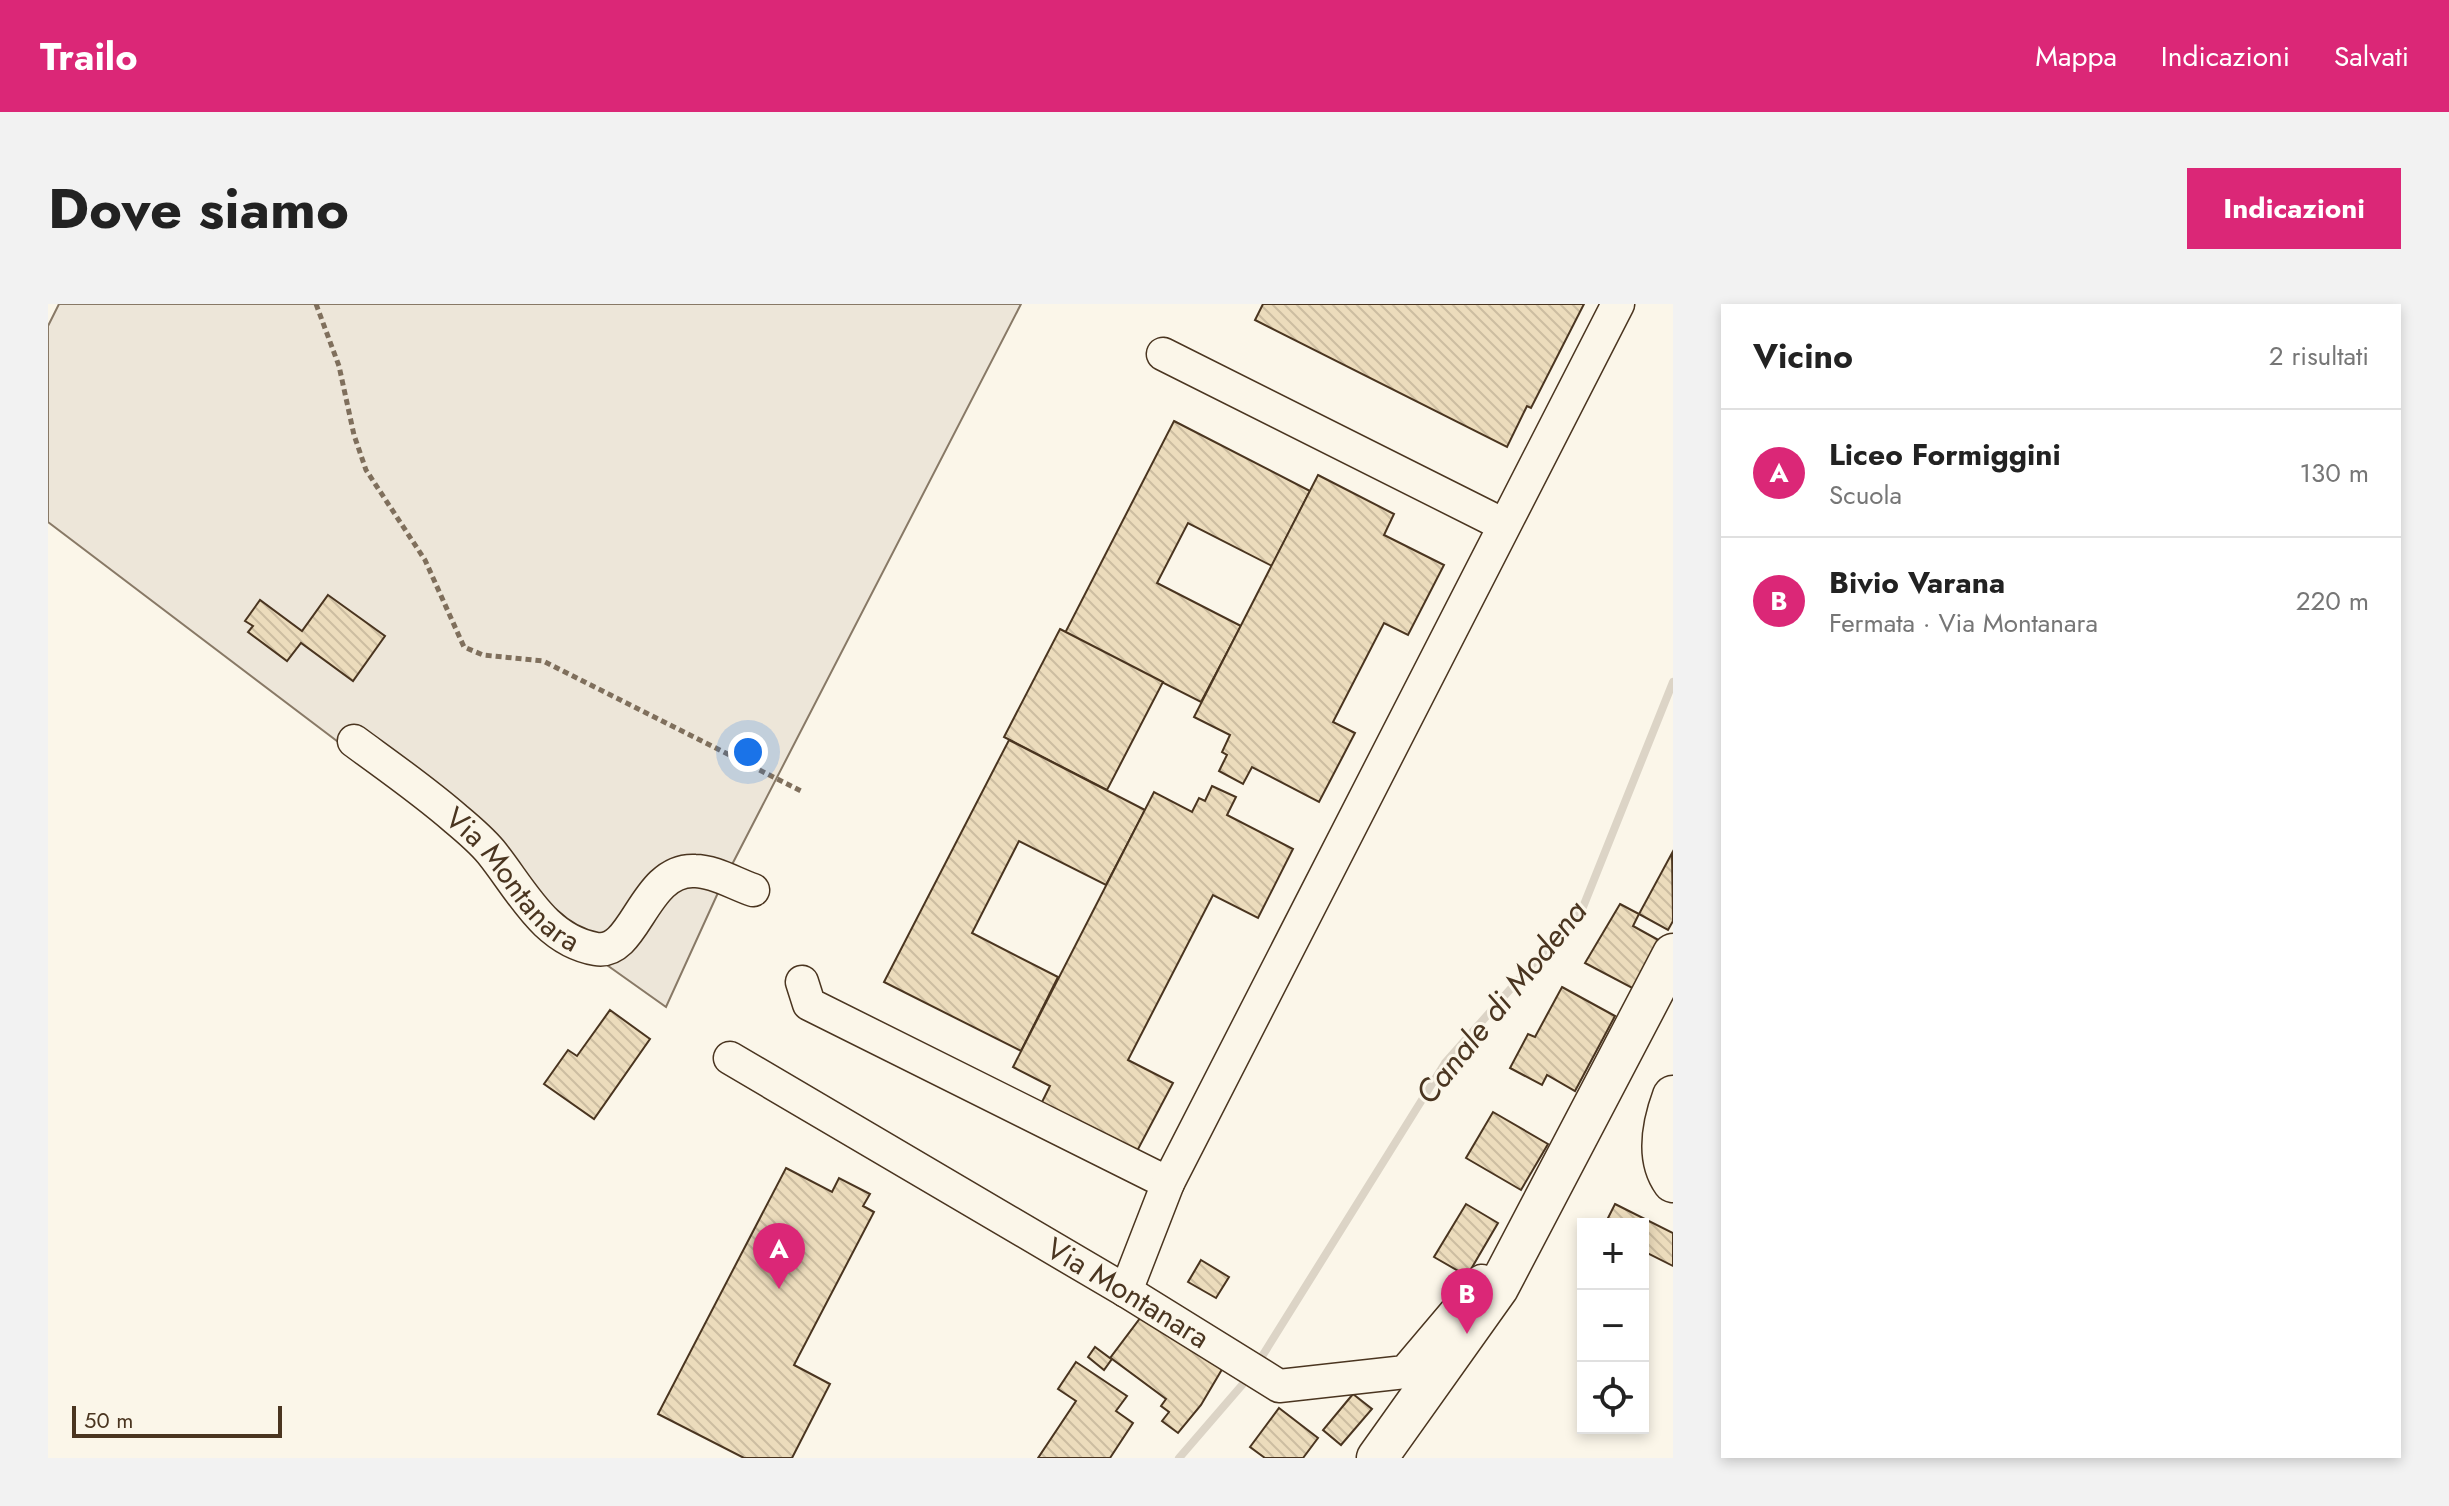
<!DOCTYPE html>
<html lang="it">
<meta charset="utf-8">
<style>
:root{--surface:#fff;--page:#f2f2f2;--text:#222;--muted:#767676;--line:#e0e0e0;--accent:#db2777}
body{margin:0;font-family:Jost,sans-serif;background:var(--page);color:var(--text)}
.controls{position:absolute;right:24px;bottom:24px;display:grid;overflow:hidden;border-radius:0px;box-shadow:0 4px 12px #0003}
.controls button{width:72px;height:72px;display:grid;place-items:center;padding:0;border:0;border-bottom:2px solid var(--line);background:var(--surface);color:var(--text);font:40px sans-serif}
.scale{position:absolute;left:24px;bottom:20px;width:210px;box-sizing:border-box;padding-left:8px;border:4px solid #4a3520;border-top:0;font-size:22px;line-height:28px;white-space:nowrap;color:#4a3520;-webkit-text-stroke:6px #fbf6e9;paint-order:stroke}
.you{position:absolute;left:700px;top:448px;width:28px;height:28px;margin:-20px;border:6px solid #fff;border-radius:50%;background:#1a73e8;box-shadow:0 0 0 12px #1a73e833}
.badge{display:grid;place-items:center;width:52px;height:52px;border-radius:50%;background:var(--accent);color:#fff;font-size:26px;font-weight:700}
.pin{position:absolute;translate:-50% -66px;filter:drop-shadow(0 2px 4px #0008)}
.pin::after{content:'';position:absolute;top:42px;width:28px;height:24px;background:inherit;clip-path:polygon(0 0,100% 0,50% 100%)}
.list{margin:0;padding:0;list-style:none}
h2{display:flex;justify-content:space-between;align-items:center;height:104px;margin:0;padding:0 32px;font-size:34px}
h2 small{font-size:26px;font-weight:400;color:var(--muted)}
.list li{display:grid;grid-template-columns:52px 1fr auto;gap:24px;align-items:center;box-sizing:border-box;height:128px;padding:0 32px;border-top:2px solid var(--line)}
.list b{display:block;font-size:30px;white-space:nowrap}
.list p{margin:0;font-size:26px;white-space:nowrap;color:var(--muted)}
.list em{font-size:26px;font-style:normal;color:var(--muted)}
.icon{flex:none;width:44px;height:44px;fill:none;stroke:currentColor;stroke-width:2;stroke-linecap:round;stroke-linejoin:round}
.map{position:relative;flex:none;width:1625px;height:1154px;overflow:hidden;border-radius:0px}
header{display:flex;align-items:center;gap:48px;box-sizing:border-box;height:112px;padding:0 40px;background:var(--accent);color:#fff}
header strong{font-size:38px}
nav{display:flex;gap:44px;margin-inline-start:auto;font-size:28px}
.intro{display:flex;align-items:center;justify-content:space-between;box-sizing:border-box;height:192px;padding:0 48px}
h1{margin:0;font-size:56px}
.button{padding:20px 36px;border-radius:0px;background:var(--accent);color:#fff;font-size:28px;font-weight:700}
main{display:flex;gap:48px;padding:0 48px}
aside{flex:1;background:var(--surface);border-radius:0px;box-shadow:0 4px 12px #0003}
.map>svg:first-child{display:block}
</style>
<header>
<strong>Trailo</strong>
<nav><a>Mappa</a><a>Indicazioni</a><a>Salvati</a></nav>
</header>
<div class="intro"><h1>Dove siamo</h1><a class="button">Indicazioni</a></div>
<main>
<div class="map">
<svg width="1625" height="1154" viewBox="0 0 1625 1154">
<defs>
<pattern id="building-back-hatch" width="6" height="6" patternUnits="userSpaceOnUse" patternTransform="scale(2)"><rect width="6" height="6" fill="#ecdcbc"/><path d="M-1 5l2 2M0 0l6 6M5-1l2 2" fill="none" stroke="#ccbda1"/></pattern>
</defs>
<rect width="100%" height="100%" fill="#fbf6e9"/>
<polygon fill="#ede6d9" stroke="#887966" stroke-width="2" points="11,0 973,0 674,580 618,703 549,654 314,456 0,218 0,22"/>
<g fill="none" stroke-linecap="round" stroke-linejoin="round">
<g stroke="#dcd4c6" stroke-width="8">
<polyline points="1208,1062 1397,759 1535,603 1625,378"/>
<polyline points="1131,1154 1201,1073"/>
</g>
</g>
<g fill="url(#building-back-hatch)" stroke="#4a3520" stroke-width="2">
<polygon points="1215,0 1536,0 1483,104 1479,102 1459,143 1207,16"/>
<polygon points="1126,117 1262,187 1224,262 1140,219 1109,279 1193,322 1153,398 1017,329"/>
<polygon points="1270,171 1346,210 1336,231 1396,261 1360,331 1336,319 1285,418 1307,429 1271,498 1204,463 1195,480 1171,467 1179,451 1174,448 1182,431 1146,413"/>
<polygon points="280,291 337,332 305,377 253,339 239,357 200,328 205,322 197,317 212,296 254,327"/>
<polygon points="1012,325 1115,378 1059,486 956,433"/>
<polygon points="961,436 1097,506 1058,581 971,537 924,629 1010,673 973,747 836,678"/>
<polygon points="1164,482 1188,493 1179,511 1245,545 1210,614 1165,591 1080,756 1125,779 1088,849 993,800 1002,782 965,763 1106,488 1144,508 1151,494 1157,497"/>
<polygon points="1624,549 1625,617 1620,626 1591,610"/>
<polygon points="1572,600 1591,610 1585,622 1614,638 1588,686 1537,659"/>
<polygon points="1514,683 1567,712 1527,787 1499,771 1494,781 1462,764 1480,730 1487,733"/>
<polygon points="562,706 602,735 546,815 496,780 520,746 529,752"/>
<polygon points="1445,808 1500,840 1473,886 1418,854"/>
<polygon points="738,864 784,888 791,874 822,890 815,902 826,908 746,1061 782,1080 744,1154 696,1154 610,1110"/>
<polygon points="1418,900 1450,919 1419,972 1386,953"/>
<polygon points="1567,900 1625,929 1625,962 1595,947 1595,920 1557,920"/>
<polygon points="1153,956 1181,973 1168,994 1140,978"/>
<polygon points="1099,1005 1176,1062 1153,1101 1130,1129 1114,1117 1121,1108 1113,1102 1118,1095 1064,1055 1056,1066 1040,1053 1047,1043 1062,1054"/>
<polygon points="1028,1058 1079,1092 1068,1107 1085,1119 1062,1154 990,1154 1028,1097 1010,1085"/>
<polygon points="1305,1090 1324,1105 1293,1141 1275,1126"/>
<polygon points="1231,1104 1270,1134 1255,1154 1217,1154 1202,1143"/>
</g>
<g fill="none" stroke-linecap="round" stroke-linejoin="round">
<g stroke="#4a3520" stroke-width="35">
<g id="minor">
<polyline points="1115,50 1454,220"/>
<path id="s1" d="M306 437C340 462 376 487 408 515 420 525 433 536 443 548 473 585 496 636 548 645 588 652 595 564 647 567 666 567 687 580 705 586"/>
<polyline points="754,678 761,700 1120,879 1570,0"/>
<path id="s2" d="M682 754 1078 987 1231 1082 1357 1068 1434 977"/>
<polyline points="1078,987 1120,879"/>
</g>
</g>
<g stroke="#4a3520" stroke-width="43">
<g id="major">
<path d="M1625 792C1615 819 1607 853 1625 878"/>
<polyline points="1329,1154 1450,984 1625,650"/>
</g>
</g>
<polyline stroke="#7f6f5c" stroke-width="5" stroke-dasharray="6 4" stroke-linecap="butt" points="268,0 291,62 306,131 318,166 377,256 416,343 435,351 495,357 755,488"/>
<use href="#minor" stroke="#fbf6e9" stroke-width="32"/>
<use href="#major" stroke="#fbf6e9" stroke-width="40"/>
</g>
<g text-anchor="middle" stroke-width="6" stroke-linejoin="round" paint-order="stroke">
<g font-size="30" fill="#4a3520" stroke="#fbf6e9">
<text dy="10" stroke="none"><textPath href="#s1" startOffset="212">Via Montanara</textPath></text>
<text dy="10" stroke="none"><textPath href="#s2" startOffset="462">Via Montanara</textPath></text>
</g>
<g font-size="32" font-style="italic" fill="#4a3520" stroke="#fbf6e9">
<text transform="translate(1453 698) rotate(-51)" y="11">Canale di Modena</text>
</g>
</g>
</svg>
<div class="controls">
<button>+</button>
<button>−</button>
<button><svg class="icon" aria-label="locate" viewBox="0 0 24 24"><circle cx="12" cy="12" r="6"/><path d="M12 2v4M12 18v4M2 12h4M18 12h4"/></svg></button>
</div>
<div class="scale">50 m</div>
<div class="you"></div>
<div class="pin badge" style="left:731px;top:985px">A</div>
<div class="pin badge" style="left:1419px;top:1030px">B</div>
</div>
<aside>
<h2>Vicino<small>2 risultati</small></h2>
<ul class="list">
<li><span class="badge">A</span><div><b>Liceo Formiggini</b><p>Scuola</p></div><em>130 m</em></li>
<li><span class="badge">B</span><div><b>Bivio Varana</b><p>Fermata · Via Montanara</p></div><em>220 m</em></li>
</ul>
</aside>
</main>
